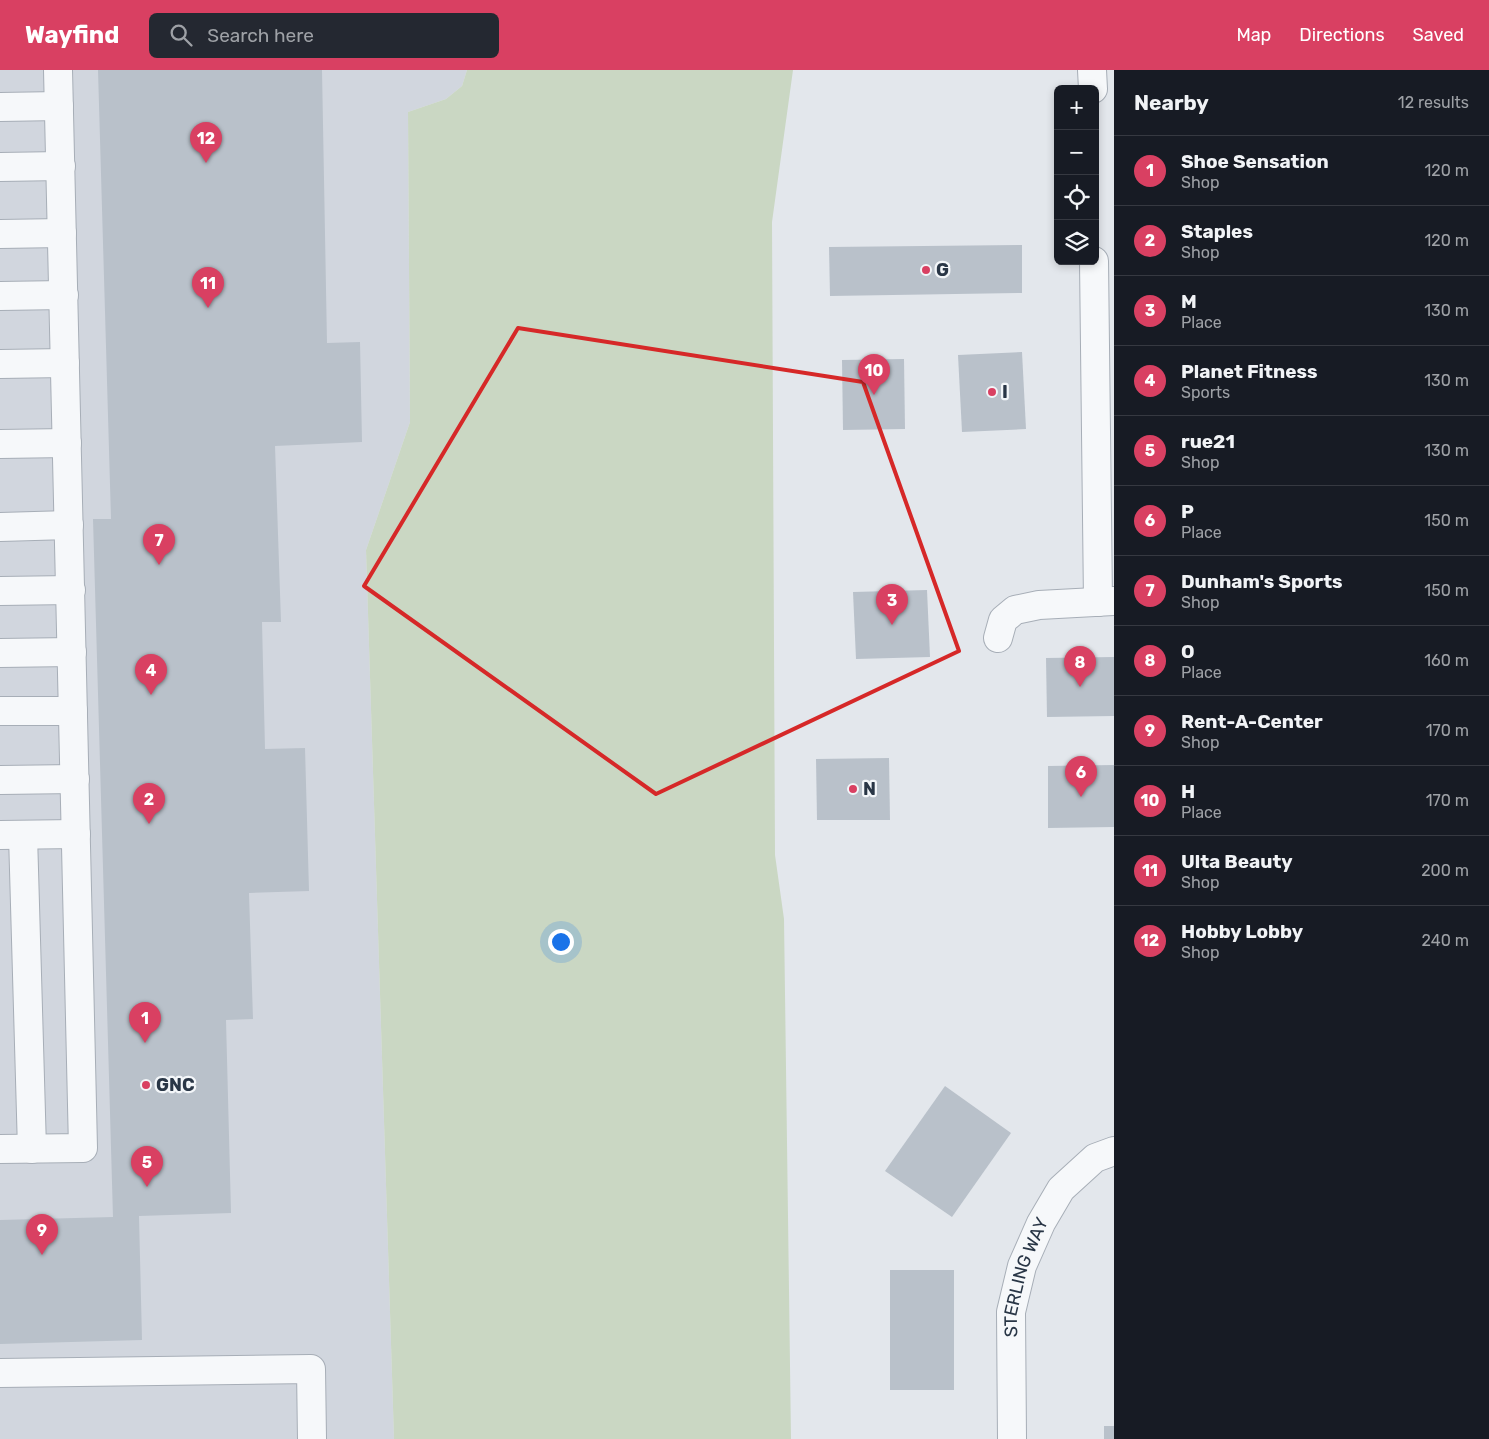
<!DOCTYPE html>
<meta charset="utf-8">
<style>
:root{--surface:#171b24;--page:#242831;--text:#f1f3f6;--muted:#9ea1a6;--line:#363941;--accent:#d94062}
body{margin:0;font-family:Rubik,sans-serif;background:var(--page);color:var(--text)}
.controls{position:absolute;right:15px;top:15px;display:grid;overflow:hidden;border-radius:8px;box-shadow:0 2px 8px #0003}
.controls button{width:45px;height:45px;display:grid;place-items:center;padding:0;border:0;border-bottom:1px solid var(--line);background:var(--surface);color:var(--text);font:25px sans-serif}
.you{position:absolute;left:560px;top:871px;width:18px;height:18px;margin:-12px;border:4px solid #fff;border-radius:50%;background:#1a73e8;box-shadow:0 0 0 8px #1a73e833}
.badge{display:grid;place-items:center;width:32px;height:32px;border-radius:50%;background:var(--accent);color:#fff;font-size:16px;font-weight:700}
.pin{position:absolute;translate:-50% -41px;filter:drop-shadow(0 1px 2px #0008)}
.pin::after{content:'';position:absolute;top:26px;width:18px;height:15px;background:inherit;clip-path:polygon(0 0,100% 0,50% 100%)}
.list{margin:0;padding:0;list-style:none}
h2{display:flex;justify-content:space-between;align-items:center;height:65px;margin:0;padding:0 20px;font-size:21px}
h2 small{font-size:16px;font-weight:400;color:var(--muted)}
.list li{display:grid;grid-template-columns:32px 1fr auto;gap:15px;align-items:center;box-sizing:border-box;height:70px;padding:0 20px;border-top:1px solid var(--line)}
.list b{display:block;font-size:19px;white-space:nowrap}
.list p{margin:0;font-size:16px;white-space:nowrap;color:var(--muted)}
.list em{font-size:16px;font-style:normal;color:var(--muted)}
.icon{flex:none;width:28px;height:28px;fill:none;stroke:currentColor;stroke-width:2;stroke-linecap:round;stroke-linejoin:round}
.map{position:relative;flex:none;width:1114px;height:1369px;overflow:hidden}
header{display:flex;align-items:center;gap:30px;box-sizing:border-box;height:70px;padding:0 25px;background:var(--accent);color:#fff}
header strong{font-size:24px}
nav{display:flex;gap:28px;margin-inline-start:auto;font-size:18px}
.search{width:350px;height:45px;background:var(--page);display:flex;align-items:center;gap:12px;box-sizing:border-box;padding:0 18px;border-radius:8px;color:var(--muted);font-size:19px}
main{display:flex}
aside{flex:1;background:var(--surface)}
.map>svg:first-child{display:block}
</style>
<header>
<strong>Wayfind</strong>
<div class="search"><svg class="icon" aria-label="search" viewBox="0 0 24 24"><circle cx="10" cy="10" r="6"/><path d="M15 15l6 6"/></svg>Search here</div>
<nav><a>Map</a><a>Directions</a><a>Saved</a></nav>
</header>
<main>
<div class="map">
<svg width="1114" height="1369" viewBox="0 0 1114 1369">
<rect width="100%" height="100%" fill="#e3e7ec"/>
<polygon fill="#d1d6de" points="0,0 467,0 462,16 446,29 408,42 410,352 366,480 394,1369 0,1369"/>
<polygon fill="#cad7c3" points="467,0 793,0 772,152 775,785 784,849 791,1369 394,1369 366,480 410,352 408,42 446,29 462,16"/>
<g fill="#b9c1ca">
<polygon points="98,0 322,0 327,273 360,272 362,372 275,376 281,552 262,552 265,679 305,678 309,821 249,823 253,949 226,950 231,1143 139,1146 142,1270 0,1274 0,1150 113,1147 93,449 111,449"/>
<polygon points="1022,175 1022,223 830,226 829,177"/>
<polygon points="1022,282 1026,359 962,362 958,285"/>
<polygon points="904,289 905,359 843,360 842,290"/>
<polygon points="927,520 930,587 856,589 853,522"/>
<polygon points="1114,587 1114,646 1047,647 1046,588"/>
<polygon points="889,688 890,750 817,750 816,689"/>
<polygon points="1114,695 1114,757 1048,758 1048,696"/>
<polygon points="945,1016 1011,1063 952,1147 885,1101"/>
<rect x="890" y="1200" width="64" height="120"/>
<rect x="1104" y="1356" width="10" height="13"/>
</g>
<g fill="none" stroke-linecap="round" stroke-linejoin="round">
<g stroke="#a7aeb7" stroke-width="30">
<g id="minor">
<polyline points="1092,0 1093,19"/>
<polyline points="0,37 59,36"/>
<polyline points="0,97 61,96"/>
<polyline points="0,164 62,163"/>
<polyline points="1094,191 1098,532"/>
<polyline points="0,226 64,225"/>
<polyline points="0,294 65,293"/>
<polyline points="0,374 67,373"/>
<polyline points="0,457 69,455"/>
<polyline points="0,521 71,520"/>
<polyline points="998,568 1003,550 1015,540 1039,535 1114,531"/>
<polyline points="0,583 72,582"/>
<polyline points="0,641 73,641"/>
<polyline points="0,710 75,709"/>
<polyline points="0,765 76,764"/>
<polyline points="23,765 32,1079"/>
<polyline points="0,1079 83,1078 58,0"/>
<polyline points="0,1303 311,1299 312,1369"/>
<path id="s1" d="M1012 1369 1011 1242 1022 1196 1041 1153 1061 1119 1095 1088 1114 1081"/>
</g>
</g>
<use href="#minor" stroke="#f6f8fa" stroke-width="28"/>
</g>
<path fill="none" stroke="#d62828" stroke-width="4" stroke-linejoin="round" d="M518 258 863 312 959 581 656 724 364 516Z"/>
<g fill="#d94062" stroke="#f3f6f9" stroke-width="2">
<circle cx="926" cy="200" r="5"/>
<circle cx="992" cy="322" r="5"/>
<circle cx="853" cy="719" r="5"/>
<circle cx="146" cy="1015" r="5"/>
</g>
<g text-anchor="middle" stroke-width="4.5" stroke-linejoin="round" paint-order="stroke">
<g font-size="18" font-weight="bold" fill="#293646" stroke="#f3f6f9" text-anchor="start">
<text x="936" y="206">G</text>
<text x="1002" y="328">I</text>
<text x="863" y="725">N</text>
<text x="156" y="1021">GNC</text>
</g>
<g font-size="18" fill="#293646" stroke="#f3f6f9">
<text dy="6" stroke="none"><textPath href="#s1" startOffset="164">STERLING WAY</textPath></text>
</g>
</g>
</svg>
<div class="controls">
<button>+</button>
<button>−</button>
<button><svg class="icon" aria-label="locate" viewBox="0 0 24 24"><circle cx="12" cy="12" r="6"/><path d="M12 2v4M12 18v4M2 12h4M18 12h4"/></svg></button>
<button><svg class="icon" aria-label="layers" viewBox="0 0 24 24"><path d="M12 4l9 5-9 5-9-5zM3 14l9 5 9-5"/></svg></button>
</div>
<div class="you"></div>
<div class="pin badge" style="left:145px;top:973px">1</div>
<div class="pin badge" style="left:149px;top:754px">2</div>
<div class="pin badge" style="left:892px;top:555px">3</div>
<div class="pin badge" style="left:151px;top:625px">4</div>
<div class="pin badge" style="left:147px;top:1117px">5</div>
<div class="pin badge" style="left:1081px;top:727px">6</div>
<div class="pin badge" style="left:159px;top:495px">7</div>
<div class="pin badge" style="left:1080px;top:617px">8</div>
<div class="pin badge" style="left:42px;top:1185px">9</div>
<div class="pin badge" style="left:874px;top:325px">10</div>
<div class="pin badge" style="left:208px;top:238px">11</div>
<div class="pin badge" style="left:206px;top:93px">12</div>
</div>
<aside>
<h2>Nearby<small>12 results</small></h2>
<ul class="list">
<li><span class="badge">1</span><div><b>Shoe Sensation</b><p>Shop</p></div><em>120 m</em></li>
<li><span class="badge">2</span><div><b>Staples</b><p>Shop</p></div><em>120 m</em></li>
<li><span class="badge">3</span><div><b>M</b><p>Place</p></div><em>130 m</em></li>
<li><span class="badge">4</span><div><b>Planet Fitness</b><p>Sports</p></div><em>130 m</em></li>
<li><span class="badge">5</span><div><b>rue21</b><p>Shop</p></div><em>130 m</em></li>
<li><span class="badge">6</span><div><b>P</b><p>Place</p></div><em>150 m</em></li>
<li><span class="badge">7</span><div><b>Dunham's Sports</b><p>Shop</p></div><em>150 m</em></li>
<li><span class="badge">8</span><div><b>O</b><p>Place</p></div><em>160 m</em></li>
<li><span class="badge">9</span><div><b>Rent-A-Center</b><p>Shop</p></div><em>170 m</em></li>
<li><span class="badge">10</span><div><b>H</b><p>Place</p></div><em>170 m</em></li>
<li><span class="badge">11</span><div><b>Ulta Beauty</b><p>Shop</p></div><em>200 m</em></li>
<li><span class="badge">12</span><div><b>Hobby Lobby</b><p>Shop</p></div><em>240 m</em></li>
</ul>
</aside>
</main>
